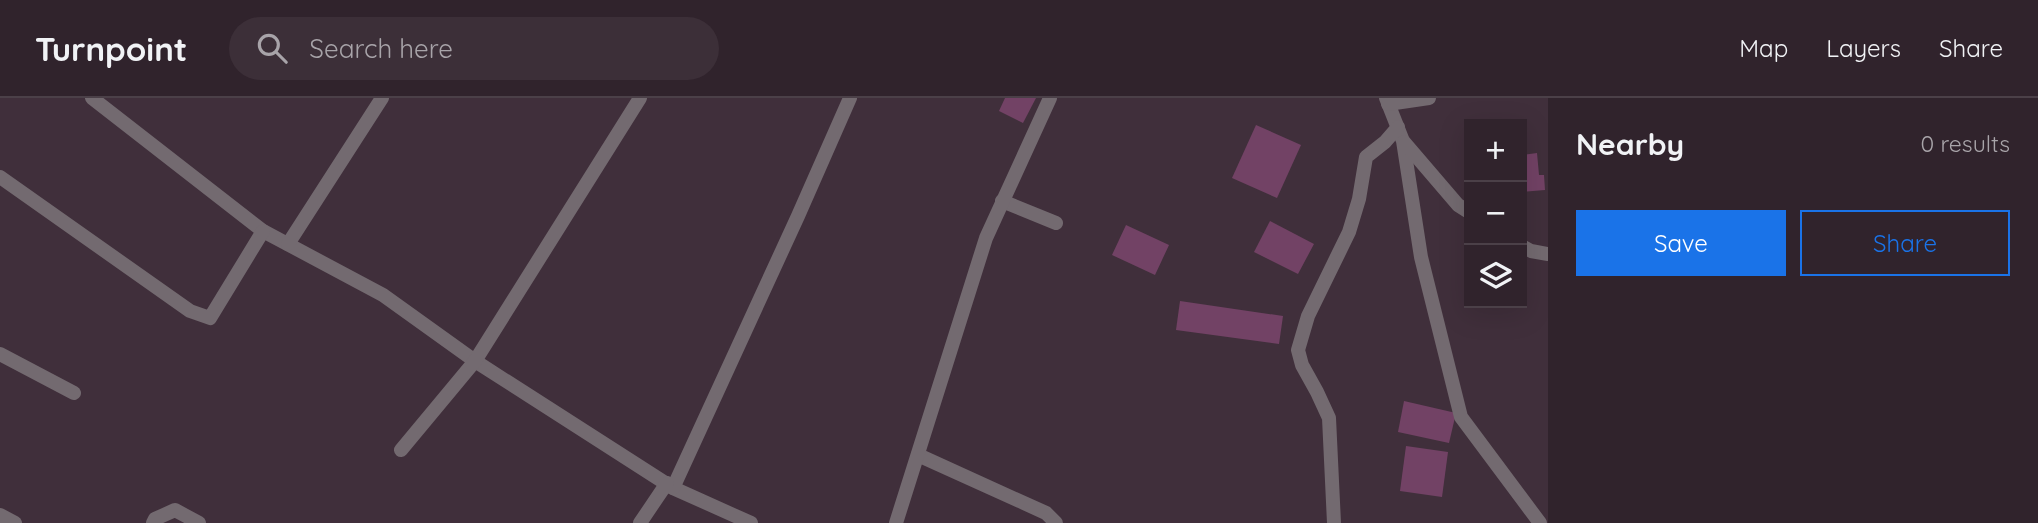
<!DOCTYPE html>
<meta charset="utf-8">
<style>
:root{--surface:#30232c;--page:#3c2f38;--text:#f1f3f6;--muted:#a8a4a9;--line:#4b4048;--accent:#1a73e8}
body{margin:0;font-family:Quicksand,sans-serif;background:var(--page);color:var(--text)}
.controls{position:absolute;right:21px;top:21px;display:grid;overflow:hidden;border-radius:0px;box-shadow:0 7px 28px #0002}
.controls button{width:63px;height:63px;display:grid;place-items:center;padding:0;border:0;border-bottom:2px solid var(--line);background:var(--surface);color:var(--text);font:35px sans-serif}
.list{margin:0;padding:0;list-style:none}
h2{display:flex;justify-content:space-between;align-items:center;height:91px;margin:0;padding:0 28px;font-size:30px}
h2 small{font-size:23px;font-weight:400;color:var(--muted)}
.actions{display:flex;gap:14px;padding:21px 28px}
.actions a{flex:1;padding:16px 0;border:2px solid var(--accent);border-radius:0px;text-align:center;font-size:24px;color:var(--accent)}
.actions .main{background:var(--accent);color:#fff}
.icon{flex:none;width:38px;height:38px;fill:none;stroke:currentColor;stroke-width:2;stroke-linecap:round;stroke-linejoin:round}
.map{position:relative;flex:none;width:1548px;height:425px;overflow:hidden}
header{display:flex;align-items:center;gap:42px;box-sizing:border-box;height:98px;padding:0 35px;background:var(--surface);border-bottom:2px solid var(--line)}
header strong{font-size:33px}
nav{display:flex;gap:38px;margin-inline-start:auto;font-size:24px}
.search{width:490px;height:63px;background:var(--page);display:flex;align-items:center;gap:18px;box-sizing:border-box;padding:0 24px;border-radius:38px;color:var(--muted);font-size:26px}
main{display:flex}
aside{flex:1;background:var(--surface)}
.map>svg:first-child{display:block}
</style>
<header>
<strong>Turnpoint</strong>
<div class="search"><svg class="icon" aria-label="search" viewBox="0 0 24 24"><circle cx="10" cy="10" r="6"/><path d="M15 15l6 6"/></svg>Search here</div>
<nav><a>Map</a><a>Layers</a><a>Share</a></nav>
</header>
<main>
<div class="map">
<svg width="1548" height="425" viewBox="0 0 1548 425">
<rect width="100%" height="100%" fill="#402f3b"/>
<g fill="#724265">
<polygon points="1005,0 1036,0 1023,25 999,13"/>
<polygon points="1256,27 1301,47 1277,100 1232,80"/>
<polygon points="1537,55 1539,77 1544,77 1545,92 1522,94 1522,57"/>
<polygon points="1270,123 1314,146 1298,176 1254,154"/>
<polygon points="1126,127 1169,147 1155,177 1112,157"/>
<polygon points="1180,203 1283,218 1279,246 1176,232"/>
<polygon points="1404,303 1456,315 1449,345 1398,334"/>
<polygon points="1406,348 1448,354 1442,399 1400,393"/>
</g>
<g fill="none" stroke-linecap="round" stroke-linejoin="round">
<g stroke="#736a70" stroke-width="14">
<polyline points="92,0 263,133 383,197 475,263 673,390 751,425"/>
<polyline points="1386,0 1403,43 1421,159 1461,319 1540,425"/>
<polyline points="1388,6 1429,0"/>
<polyline points="1404,44 1458,107 1469,114"/>
<polyline points="0,79 190,213 210,220 263,133"/>
<polyline points="1002,103 1056,125"/>
<polyline points="288,146 382,0"/>
<polyline points="1522,148 1531,153 1548,156"/>
<polyline points="0,256 74,295"/>
<polyline points="401,352 475,263 640,0"/>
<polyline points="918,357 1046,415 1056,425"/>
<polyline points="673,390 798,118 850,0"/>
<polyline points="0,417 15,425"/>
<polyline points="153,425 155,421 175,412 199,425"/>
<polyline points="640,425 667,385"/>
<polyline points="896,425 986,140 1050,0"/>
<polyline points="1334,425 1329,320 1317,294 1302,267 1298,252 1308,218 1349,134 1359,101 1366,59 1385,44 1398,29"/>
</g>
</g>
</svg>
<div class="controls">
<button>+</button>
<button>−</button>
<button><svg class="icon" aria-label="layers" viewBox="0 0 24 24"><path d="M12 4l9 5-9 5-9-5zM3 14l9 5 9-5"/></svg></button>
</div>
</div>
<aside>
<h2>Nearby<small>0 results</small></h2>
<ul class="list">
</ul>
<div class="actions"><a class="main">Save</a><a>Share</a></div>
</aside>
</main>
